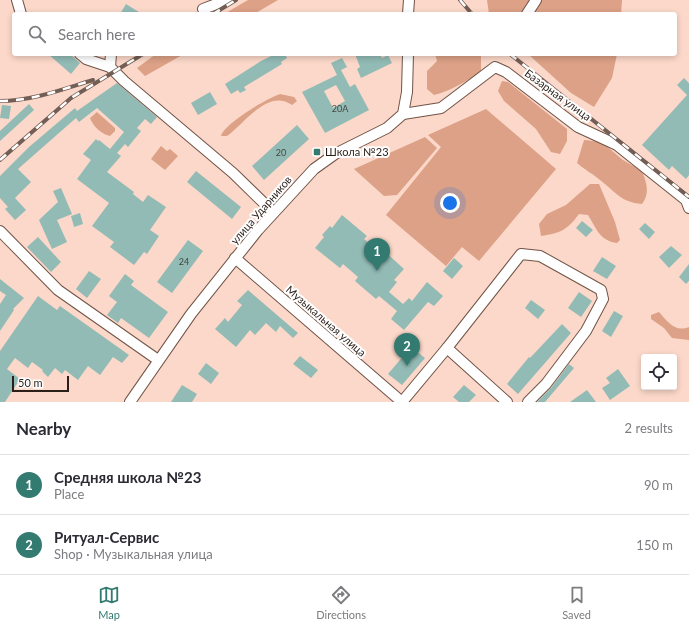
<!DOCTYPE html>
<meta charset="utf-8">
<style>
:root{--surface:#fff;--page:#f2f2f3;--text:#2b2b33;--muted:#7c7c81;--line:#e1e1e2;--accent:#337a71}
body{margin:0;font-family:Lato,sans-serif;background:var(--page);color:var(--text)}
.controls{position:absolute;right:12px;bottom:12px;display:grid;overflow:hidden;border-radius:4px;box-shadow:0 2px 6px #0003}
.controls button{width:36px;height:36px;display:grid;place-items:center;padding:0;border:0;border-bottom:1px solid var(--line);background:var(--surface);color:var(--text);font:20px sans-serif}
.scale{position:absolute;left:12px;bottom:10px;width:57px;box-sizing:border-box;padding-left:4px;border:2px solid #2b1f19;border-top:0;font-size:11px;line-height:14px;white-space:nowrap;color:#2b1f19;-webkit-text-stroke:3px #fff;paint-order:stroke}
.you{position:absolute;left:450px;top:203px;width:14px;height:14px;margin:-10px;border:3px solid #fff;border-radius:50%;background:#1a73e8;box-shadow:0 0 0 6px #1a73e833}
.badge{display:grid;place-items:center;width:26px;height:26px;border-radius:50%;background:var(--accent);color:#fff;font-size:13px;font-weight:700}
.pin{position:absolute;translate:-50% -33px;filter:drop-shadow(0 1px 2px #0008)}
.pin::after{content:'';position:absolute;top:21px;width:14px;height:12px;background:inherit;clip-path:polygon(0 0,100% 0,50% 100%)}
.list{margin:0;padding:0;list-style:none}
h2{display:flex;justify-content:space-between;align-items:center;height:52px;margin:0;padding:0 16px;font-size:17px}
h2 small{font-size:13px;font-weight:400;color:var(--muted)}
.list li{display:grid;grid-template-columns:26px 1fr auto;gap:12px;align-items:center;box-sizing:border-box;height:60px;padding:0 16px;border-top:1px solid var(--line)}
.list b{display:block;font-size:15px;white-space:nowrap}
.list p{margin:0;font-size:13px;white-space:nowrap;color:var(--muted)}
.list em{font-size:13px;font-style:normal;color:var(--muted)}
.icon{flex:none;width:22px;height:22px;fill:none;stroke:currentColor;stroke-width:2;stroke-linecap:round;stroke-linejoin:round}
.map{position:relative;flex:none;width:689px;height:402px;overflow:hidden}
.search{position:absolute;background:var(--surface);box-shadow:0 2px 6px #0003;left:12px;right:12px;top:12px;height:44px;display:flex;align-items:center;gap:10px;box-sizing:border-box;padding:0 14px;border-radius:4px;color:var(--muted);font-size:15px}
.sheet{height:172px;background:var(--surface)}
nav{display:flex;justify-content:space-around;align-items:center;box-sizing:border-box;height:56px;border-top:1px solid var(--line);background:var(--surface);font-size:11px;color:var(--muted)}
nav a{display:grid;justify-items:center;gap:2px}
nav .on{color:var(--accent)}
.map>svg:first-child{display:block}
</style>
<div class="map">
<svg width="689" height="402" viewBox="0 0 689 402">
<rect width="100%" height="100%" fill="#fbd8c9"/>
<g fill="#dca186">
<polygon points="248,0 278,0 254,14 224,14"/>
<polygon points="487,0 622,0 622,1 621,14 489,14"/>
<polygon points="156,54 184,54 145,76 137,68"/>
<path d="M435 54H481V73C465 81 451 91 434 95L427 89V71L437 61Z"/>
<polygon points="528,54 617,54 612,78 594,107 571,93"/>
<polygon points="502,81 508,82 567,129 567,141 560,154 551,152 536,129 504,101 498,91"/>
<path d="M280 94 294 97 297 101 292 105C268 88 245 123 227 136H221C225 123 266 99 280 94Z"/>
<polygon points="486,109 556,169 479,261 462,247 446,266 386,215 441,147 428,135"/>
<path d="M97 112 115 128V131L110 136C101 134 93 126 90 118Z"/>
<polygon points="425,137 437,148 397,195 384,196 354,169"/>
<path d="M584 140C605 141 608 148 623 160 629 164 636 167 642 171 647 184 650 193 642 204 620 202 616 192 600 180 593 174 585 170 577 163Z"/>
<polygon points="161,146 167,151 170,149 178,156 165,170 151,159"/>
<path d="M590 184H599L615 222 620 240 617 243C600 241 596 228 588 215L579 214C567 230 561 233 541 236L539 224 547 214 566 205Z"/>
<path d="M659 312C667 321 675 333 689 327V340L672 338 664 328 651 319V315Z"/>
</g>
<g fill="#93bbb5" fill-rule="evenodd">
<polygon points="126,4 142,14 120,14"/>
<polygon points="48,54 70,54 80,63 71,74"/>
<polygon points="275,54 285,54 287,58 281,62 282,64 244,87 246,90 240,93 238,90 231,94 225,84 261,61"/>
<polygon points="355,54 380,54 382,58 388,55 392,63 361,78 357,69 360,67"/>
<path d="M342 58 347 67 341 70 350 87 355 84 369 110 325 133 302 92 337 75 331 63ZM336 85 345 101 333 108 324 91Z"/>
<polygon points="684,78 689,83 689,175 686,179 672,166 669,170 642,145 687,95 677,85"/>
<polygon points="117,83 157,117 151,124 145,119 137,128 141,131 128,147 125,144 117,153 121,156 107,172 134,192 133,194 143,202 148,195 166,207 150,230 159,236 147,254 144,252 134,265 110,247 114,242 92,226 109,203 77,179 91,160 83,154 96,139 98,141 99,140 110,149 124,132 97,108 79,122 76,118 18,169 31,182 15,198 26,210 15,220 5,209 8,207 0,198 0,176 29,147 75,108 77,111"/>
<polygon points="210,92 217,104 198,115 191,103"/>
<polygon points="29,104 34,110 0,141 0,131"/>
<polygon points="2,105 11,106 9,119 0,118"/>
<polygon points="297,125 309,139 264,180 252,166"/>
<polygon points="196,171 241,207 232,219 187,182"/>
<polygon points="61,188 72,214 57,220 67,242 52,249 39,220 58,202 53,191"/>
<polygon points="80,213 83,224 74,227 71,216"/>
<polygon points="342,215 367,236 364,239 379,252 382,249 404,269 394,280 397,282 389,292 403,304 409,298 412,301 427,282 443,296 434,306 428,302 404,330 391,319 397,311 379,296 376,299 355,281 358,277 343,264 340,268 315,248 324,237 322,235 330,226 332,228"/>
<polygon points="582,221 593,230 586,237 576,228"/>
<polygon points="645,223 655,232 649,239 639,229"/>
<polygon points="38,237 61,262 51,272 27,247"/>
<polygon points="188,240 203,251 172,293 157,282"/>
<polygon points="671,246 682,255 669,268 659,257"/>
<polygon points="602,257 616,266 607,279 593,271"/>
<polygon points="454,258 463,266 452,279 443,271"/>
<polygon points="689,264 689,281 686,284 679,277"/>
<polygon points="89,271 101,279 87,298 76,289"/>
<polygon points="125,274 134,281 131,285 168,312 149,338 121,318 118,323 107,315 117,302 109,296"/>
<polygon points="0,279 24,298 13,309 14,310 0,331 0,304 6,295 0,291"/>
<polygon points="248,290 298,333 293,338 280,326 276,332 266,323 255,335 250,330 236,347 215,329 225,318 228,322 242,305 237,301"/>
<polygon points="579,292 592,301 581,317 568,308"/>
<polygon points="38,296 57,310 60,306 129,355 122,363 113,357 100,375 88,366 78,380 65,370 62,374 55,368 48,377 42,371 43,370 32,362 28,368 15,358 7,369 20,379 5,402 0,402 0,351"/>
<polygon points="531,300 545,310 538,319 525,308"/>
<polygon points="614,311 623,316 611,337 602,331"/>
<polygon points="562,324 571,333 518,394 507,384 529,357 530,358"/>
<polygon points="411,347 425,358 402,385 388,374"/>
<polygon points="300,356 318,370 311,378 293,364"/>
<polygon points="206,363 219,373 211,384 198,374"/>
<polygon points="569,364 574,368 545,402 537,402 551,388"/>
<polygon points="618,369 630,386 610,400 602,388 610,383 606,378"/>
<polygon points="182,385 197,394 192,402 171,402"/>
<polygon points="464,385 476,395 469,402 459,402 453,397"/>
<polygon points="587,390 596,402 570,402"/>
</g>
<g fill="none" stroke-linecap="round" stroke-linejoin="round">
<g stroke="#705346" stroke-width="12">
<g id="minor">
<polyline points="17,0 21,14"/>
<polyline points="203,9 227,0"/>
<polyline points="408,14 409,0"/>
<polyline points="527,14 536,0"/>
<polyline points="80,54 86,59 110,67 124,81 233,173 273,212"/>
<polyline points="110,67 111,54"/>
<polyline points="403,114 441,108 495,67 506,72 578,127 617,145 686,200 689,208"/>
<polyline points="0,231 58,290 158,360"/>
<polyline points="235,258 402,402"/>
<polyline points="447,348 507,402"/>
<polyline points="130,402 191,314 258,230 314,169 335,154 387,128 403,114 407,92 408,54"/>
<polyline points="402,402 447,348 521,254 540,256 601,290 603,299 586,331 546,384 528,402"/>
</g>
</g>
<use href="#minor" stroke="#fff" stroke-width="10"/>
<g stroke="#725e55" stroke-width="4">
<g id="rail">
<polyline points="460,0 472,14"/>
<polyline points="213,14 236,0"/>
<polyline points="510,54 689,197"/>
<path d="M0 101C32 101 63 89 93 80"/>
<polyline points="0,160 71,98 143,54"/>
</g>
</g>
<use href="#rail" stroke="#fff" stroke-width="2.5" stroke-dasharray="8" stroke-linecap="butt"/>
</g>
<rect fill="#337a71" stroke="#fff" stroke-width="1.5" x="313" y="148" width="8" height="8" rx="2"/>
<g text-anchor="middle" stroke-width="4" stroke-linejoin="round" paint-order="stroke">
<g font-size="9" fill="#454640">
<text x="340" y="112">20А</text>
<text x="281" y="156">20</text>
<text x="184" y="265">24</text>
</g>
<g font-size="11" fill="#2b1f19" stroke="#fff">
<text transform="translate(558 95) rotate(36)" y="4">Базарная улица</text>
<text transform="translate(261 210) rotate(-49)" y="4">улица Ударников</text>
<text transform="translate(326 321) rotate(41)" y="4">Музыкальная улица</text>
</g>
<g font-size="11" fill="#2b1f19" stroke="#fff" text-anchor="start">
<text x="325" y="156">Школа №23</text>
</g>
</g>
</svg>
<div class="controls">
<button><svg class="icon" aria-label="locate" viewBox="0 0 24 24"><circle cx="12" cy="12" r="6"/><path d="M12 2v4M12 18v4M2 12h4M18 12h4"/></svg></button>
</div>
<div class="scale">50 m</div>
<div class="you"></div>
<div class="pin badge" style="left:377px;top:271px">1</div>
<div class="pin badge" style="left:407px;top:366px">2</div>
<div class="search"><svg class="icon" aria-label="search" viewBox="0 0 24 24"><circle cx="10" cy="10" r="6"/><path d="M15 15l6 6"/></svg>Search here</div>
</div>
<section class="sheet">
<h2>Nearby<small>2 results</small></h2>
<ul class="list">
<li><span class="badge">1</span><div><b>Средняя школа №23</b><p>Place</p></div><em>90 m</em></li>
<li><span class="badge">2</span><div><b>Ритуал-Сервис</b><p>Shop · Музыкальная улица</p></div><em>150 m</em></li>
</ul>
</section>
<nav>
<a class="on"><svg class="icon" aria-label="map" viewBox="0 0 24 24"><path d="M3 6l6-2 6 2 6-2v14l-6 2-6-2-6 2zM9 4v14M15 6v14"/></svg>Map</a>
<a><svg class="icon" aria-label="directions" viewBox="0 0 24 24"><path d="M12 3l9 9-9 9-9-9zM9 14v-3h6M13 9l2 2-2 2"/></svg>Directions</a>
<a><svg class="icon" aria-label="saved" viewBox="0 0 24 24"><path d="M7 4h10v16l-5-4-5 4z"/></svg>Saved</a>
</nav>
